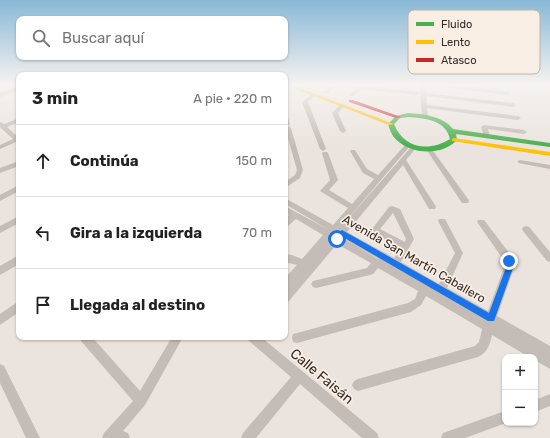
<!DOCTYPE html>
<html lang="es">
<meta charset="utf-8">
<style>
:root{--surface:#fff;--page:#f6f6f6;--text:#222;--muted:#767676;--line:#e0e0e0}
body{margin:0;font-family:Rubik,sans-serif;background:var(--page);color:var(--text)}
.controls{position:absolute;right:12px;bottom:12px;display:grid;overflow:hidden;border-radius:8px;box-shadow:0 1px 3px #0004}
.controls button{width:36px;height:36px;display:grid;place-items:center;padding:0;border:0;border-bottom:1px solid var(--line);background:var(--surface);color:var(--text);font:20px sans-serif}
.stop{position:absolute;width:12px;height:12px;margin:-9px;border:3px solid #1a73e8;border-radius:50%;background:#fff}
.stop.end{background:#1a73e8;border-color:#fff;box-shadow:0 1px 4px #0008}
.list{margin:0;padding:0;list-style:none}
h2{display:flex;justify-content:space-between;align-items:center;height:52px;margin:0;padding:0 16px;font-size:17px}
h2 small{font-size:13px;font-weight:400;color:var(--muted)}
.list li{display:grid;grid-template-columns:26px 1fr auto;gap:12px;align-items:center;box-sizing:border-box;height:72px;padding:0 16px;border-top:1px solid var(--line)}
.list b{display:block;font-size:15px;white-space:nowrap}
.list em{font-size:13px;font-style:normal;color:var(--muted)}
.icon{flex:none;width:22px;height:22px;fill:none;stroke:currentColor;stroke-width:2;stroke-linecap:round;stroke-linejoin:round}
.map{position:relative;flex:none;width:550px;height:438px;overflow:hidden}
.search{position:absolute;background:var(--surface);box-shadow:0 1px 3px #0004;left:16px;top:16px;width:272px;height:44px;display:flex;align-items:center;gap:10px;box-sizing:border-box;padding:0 14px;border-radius:8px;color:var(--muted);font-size:15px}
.panel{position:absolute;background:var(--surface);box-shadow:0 1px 3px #0004;left:16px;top:72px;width:272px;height:268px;border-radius:8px}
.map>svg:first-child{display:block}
</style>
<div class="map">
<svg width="550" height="438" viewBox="0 0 550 438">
<rect width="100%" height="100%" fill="#ebe4de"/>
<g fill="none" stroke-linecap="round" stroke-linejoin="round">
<g fill="#c4bcb7" fill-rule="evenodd">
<polygon points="333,85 338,85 328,93 324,93 324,91"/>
<polygon points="420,85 424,85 425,93 513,103 516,105 513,107 426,96 427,105 518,116 521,118 518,120 427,108 428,116 425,118 422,116 420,93 418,95 362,89 353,96 348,95 361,86 420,92"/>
<polygon points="431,85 447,85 507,91 510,93 507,95 433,86"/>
<polygon points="19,86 19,90 0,97 0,93"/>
<polygon points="313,93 316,95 308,102 326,149 323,151 320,149 302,102"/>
<polygon points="342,103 345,105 338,113 346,131 343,133 340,131 332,113"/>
<polygon points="285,116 288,118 290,124 289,125 285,125"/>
<polygon points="19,118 19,122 7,127 19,138 19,143 16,142 0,149 0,145 13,139 0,127 0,122 4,124"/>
<polygon points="484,125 524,130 527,132 524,134 488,129 490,136 487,138 484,136 481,127"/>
<polygon points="288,126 291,128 303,170 300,178 285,188 285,182 295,175 297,170 285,128"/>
<path d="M408 143 410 144V146L340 228 412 146H416L417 147 406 160 435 205 436 207 435 209H429L403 165 347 232 394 258 401 248 373 233 372 229 389 207 392 206 400 209 414 239 401 262 439 284 455 253 438 221 439 219H445L463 253 447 288 488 311 505 265 503 259 477 222 478 220H484L510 254 515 265 497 316 550 346V369L535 360V357H529L492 335C490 344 488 352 478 357L358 391 354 389 352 385 354 381 358 379 475 346 479 342 482 329 426 296 421 305 411 312 297 343 293 342 292 338 293 334 297 333 408 303 415 299 418 291 378 268 373 274 370 275 316 288 313 287 311 284 313 281 367 268 371 263 337 244 288 302 285 304V292L288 288 285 289V278L297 265 285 262V254L292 255 302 259 323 235 296 219 288 226 285 227V219L289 215 285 213V206L329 230 285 204V198L333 225 348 208 320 191 330 180 322 153 323 152H327L328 153 338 180 329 190 352 204 374 179 363 173 350 151 351 150H355L367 169 378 175 406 144ZM393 213 406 239 405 242 380 229ZM342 238 379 259H378Z"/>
<polygon points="429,147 431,148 468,199 469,201 468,203 462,203 426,149"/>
<polygon points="520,160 550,165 550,169 518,163 518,161"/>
<polygon points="19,161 19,166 0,173 0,168"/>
<polygon points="19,185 19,191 0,201 0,195"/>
<polygon points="19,216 19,223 0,233 0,226"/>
<polygon points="526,226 529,227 550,252 550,262 547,261 523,231 522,229 523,227"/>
<polygon points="19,255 19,264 0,275 0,266"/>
<polygon points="19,301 19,312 0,325 0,314"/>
<polygon points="80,337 92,337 140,391 172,337 183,337 145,405 123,431 128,433 130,438 102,438 104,433 133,401 81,341"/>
<polygon points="248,337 261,337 377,433 379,438 362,438 300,384 256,438 241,438 243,433 291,377 249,341"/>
<polygon points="0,364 4,366 40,438 26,438 0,383"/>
<polygon points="550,394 550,406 535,412 535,400"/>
<polygon points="505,411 506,423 465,438 441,438 443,433"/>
</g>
<path fill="#4caf50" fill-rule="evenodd" d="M408 113C423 114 443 116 453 129L550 143V147L456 134 457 140C443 155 415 155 399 142 393 138 390 131 388 124L396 116ZM408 117C425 118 446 120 450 139 429 152 404 149 394 124L400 118Z"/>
<g fill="#ffc107" fill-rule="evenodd">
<polygon points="285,85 292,85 394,124 389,125"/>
<polygon points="454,138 550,152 550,156 452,141 452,139"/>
</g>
<polygon fill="#c62828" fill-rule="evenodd" points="349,100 353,100 401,117 396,118 349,102"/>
</g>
<linearGradient id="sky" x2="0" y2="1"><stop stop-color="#89b8d6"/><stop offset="0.58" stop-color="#f6f3f0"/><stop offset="1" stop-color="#f6f3f0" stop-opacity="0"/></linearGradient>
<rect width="550" height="146" fill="url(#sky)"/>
<polygon fill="#1a73e8" points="342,230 489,313 507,265 505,261 509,258 512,259 514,265 494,321 488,321 343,237 339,241 334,241 334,237"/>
<g text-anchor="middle" stroke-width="3.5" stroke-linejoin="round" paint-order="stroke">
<g font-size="12" fill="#342a26" stroke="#f9eee4">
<text transform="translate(414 259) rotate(30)" y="4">Avenida San Martín Caballero</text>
</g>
<g font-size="14" fill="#342a26" stroke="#f9eee4">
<text transform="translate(322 376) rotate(40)" y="5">Calle Faisán</text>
</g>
</g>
<rect x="408" y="10" width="132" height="64" rx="6" fill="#f9eee4" stroke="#beb3ab" stroke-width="1"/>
<rect x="416" y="22" width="18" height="4" fill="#4caf50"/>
<rect x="416" y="40" width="18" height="4" fill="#ffc107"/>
<rect x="416" y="58" width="18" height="4" fill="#c62828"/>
<g font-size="11" fill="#342a26">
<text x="441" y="28">Fluido</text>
<text x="441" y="46">Lento</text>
<text x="441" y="64">Atasco</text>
</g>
</svg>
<div class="controls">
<button>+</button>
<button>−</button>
</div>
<div class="stop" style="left:337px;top:239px"></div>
<div class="stop end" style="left:509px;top:261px"></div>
<div class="search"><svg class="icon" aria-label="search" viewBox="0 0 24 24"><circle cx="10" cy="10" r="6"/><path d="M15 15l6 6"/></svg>Buscar aquí</div>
<section class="panel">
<h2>3 min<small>A pie · 220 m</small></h2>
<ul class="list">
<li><svg class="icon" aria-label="ahead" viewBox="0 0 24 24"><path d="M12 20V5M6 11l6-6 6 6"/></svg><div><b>Continúa</b></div><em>150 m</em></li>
<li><svg class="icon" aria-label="left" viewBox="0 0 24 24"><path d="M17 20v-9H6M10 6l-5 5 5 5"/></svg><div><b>Gira a la izquierda</b></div><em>70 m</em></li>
<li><svg class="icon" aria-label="arrive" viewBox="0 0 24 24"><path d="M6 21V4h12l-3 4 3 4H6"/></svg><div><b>Llegada al destino</b></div></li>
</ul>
</section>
</div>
